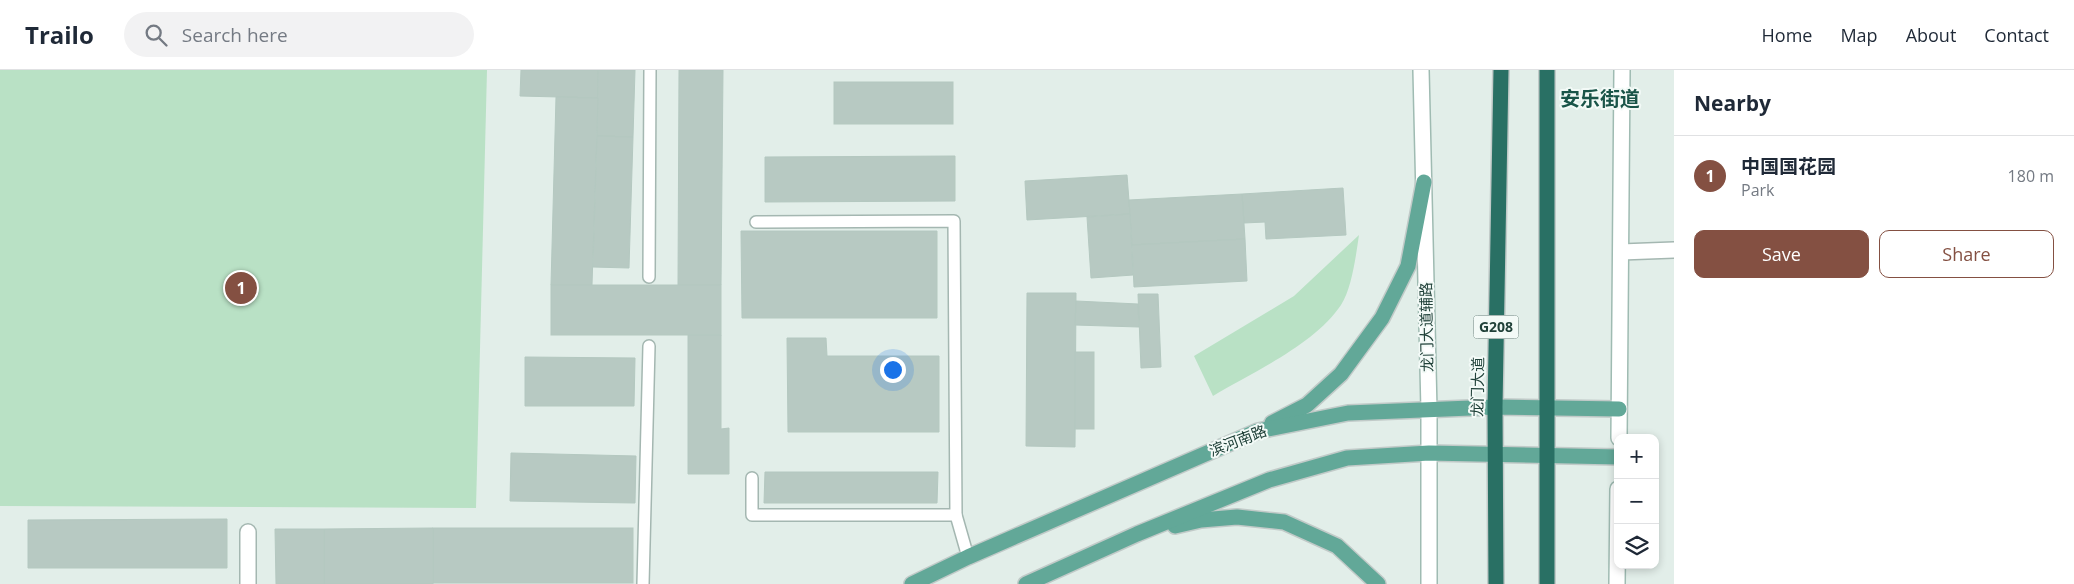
<!DOCTYPE html>
<meta charset="utf-8">
<style>
:root{--surface:#fff;--page:#f2f2f3;--text:#1f2937;--muted:#747a83;--line:#e0e1e3;--accent:#845042}
body{margin:0;font-family:"Open Sans","Noto Sans SC",sans-serif;background:var(--page);color:var(--text)}
.controls{position:absolute;right:15px;bottom:15px;display:grid;overflow:hidden;border-radius:10px;box-shadow:0 2px 8px #0003}
.controls button{width:45px;height:45px;display:grid;place-items:center;padding:0;border:0;border-bottom:1px solid var(--line);background:var(--surface);color:var(--text);font:25px sans-serif}
.you{position:absolute;left:892px;top:299px;width:18px;height:18px;margin:-12px;border:4px solid #fff;border-radius:50%;background:#1a73e8;box-shadow:0 0 0 8px #1a73e833}
.badge{display:grid;place-items:center;width:32px;height:32px;border-radius:50%;background:var(--accent);color:#fff;font-size:16px;font-weight:700}
.pin{position:absolute;translate:-50% -50%;border:2px solid #fff;box-shadow:0 1px 5px #0006}
.list{margin:0;padding:0;list-style:none}
h2{display:flex;justify-content:space-between;align-items:center;height:65px;margin:0;padding:0 20px;font-size:21px}
h2 small{font-size:16px;font-weight:400;color:var(--muted)}
.list li{display:grid;grid-template-columns:32px 1fr auto;gap:15px;align-items:center;box-sizing:border-box;height:80px;padding:0 20px;border-top:1px solid var(--line)}
.list b{display:block;font-size:19px;white-space:nowrap}
.list p{margin:0;font-size:16px;white-space:nowrap;color:var(--muted)}
.list em{font-size:16px;font-style:normal;color:var(--muted)}
.actions{display:flex;gap:10px;padding:15px 20px}
.actions a{flex:1;padding:11px 0;border:1px solid var(--accent);border-radius:10px;text-align:center;font-size:18px;color:var(--accent)}
.actions .main{background:var(--accent);color:#fff}
.icon{flex:none;width:28px;height:28px;fill:none;stroke:currentColor;stroke-width:2;stroke-linecap:round;stroke-linejoin:round}
.map{position:relative;flex:none;width:1674px;height:514px;overflow:hidden}
header{display:flex;align-items:center;gap:30px;box-sizing:border-box;height:70px;padding:0 25px;background:var(--surface);border-bottom:1px solid var(--line)}
header strong{font-size:24px}
nav{display:flex;gap:28px;margin-inline-start:auto;font-size:18px}
.search{width:350px;height:45px;background:var(--page);display:flex;align-items:center;gap:12px;box-sizing:border-box;padding:0 18px;border-radius:28px;color:var(--muted);font-size:19px}
main{display:flex}
aside{flex:1;background:var(--surface)}
.map>svg:first-child{display:block}
</style>
<header>
<strong>Trailo</strong>
<div class="search"><svg class="icon" aria-label="search" viewBox="0 0 24 24"><circle cx="10" cy="10" r="6"/><path d="M15 15l6 6"/></svg>Search here</div>
<nav><a>Home</a><a>Map</a><a>About</a><a>Contact</a></nav>
</header>
<main>
<div class="map">
<svg width="1674" height="514" viewBox="0 0 1674 514">
<rect width="100%" height="100%" fill="#e2eee9"/>
<g fill="#b9e1c5">
<polygon points="0,0 487,0 476,438 0,436"/>
<path d="M1359 165C1356 185 1352 218 1341 235 1314 275 1253 302 1213 326L1194 286 1294 226Z"/>
</g>
<g fill="#b7c9c2" stroke="#b4c8c0">
<polygon points="521,0 598,0 598,28 520,26"/>
<polygon points="598,0 635,0 633,67 597,66"/>
<polygon points="679,0 723,0 721,215 678,215"/>
<rect x="834" y="12" width="119" height="42"/>
<polygon points="556,27 598,28 592,215 551,215"/>
<polygon points="597,66 633,67 629,198 593,197"/>
<polygon points="955,86 955,131 765,132 765,87"/>
<polygon points="1127,105 1130,144 1027,150 1025,111"/>
<polygon points="1343,118 1346,165 1266,169 1265,152 1244,153 1242,124"/>
<polygon points="1242,124 1245,169 1132,175 1129,130"/>
<polygon points="1130,144 1133,205 1091,208 1087,147"/>
<polygon points="741,161 937,161 937,248 742,248"/>
<polygon points="1245,169 1247,211 1134,217 1132,175"/>
<rect x="551" y="215" width="170" height="50"/>
<polygon points="1027,223 1076,223 1075,377 1026,376"/>
<polygon points="1138,224 1158,224 1161,297 1141,298"/>
<polygon points="1076,231 1138,234 1139,257 1075,255"/>
<polygon points="688,265 721,265 721,359 729,358 729,404 688,404"/>
<polygon points="787,268 826,268 827,286 939,286 939,362 788,362"/>
<rect x="1075" y="282" width="19" height="77"/>
<polygon points="525,287 635,288 634,336 525,336"/>
<polygon points="511,383 636,386 635,433 510,431"/>
<polygon points="765,402 938,402 937,433 764,433"/>
<polygon points="227,449 227,498 28,498 28,450"/>
<rect x="433" y="458" width="200" height="55"/>
<polygon points="433,458 433,514 324,514 324,459"/>
<polygon points="275,459 324,459 324,514 276,514"/>
</g>
<g fill="none" stroke-linecap="round" stroke-linejoin="round">
<g stroke="#a4b7b1" stroke-width="14">
<g id="lane">
<polyline points="649,207 650,0"/>
<polyline points="752,408 752,445 956,445 954,151 756,152"/>
<polyline points="956,445 968,487"/>
<polyline points="643,514 649,276"/>
</g>
</g>
<g stroke="#a4b7b1" stroke-width="18">
<g id="street">
<polyline points="1621,182 1674,180"/>
<polyline points="248,514 248,462"/>
</g>
</g>
<g stroke="#9fbbb2" stroke-width="18">
<g id="secondary">
<polyline points="1421,0 1429,340 1429,514"/>
<polyline points="1619,368 1622,0"/>
<polyline points="1617,514 1618,419"/>
</g>
</g>
<g stroke="#c1cac8" stroke-width="18">
<g id="primary">
<polyline points="1272,353 1307,335 1341,304 1382,248 1408,196 1424,112"/>
<polyline points="1175,456 1201,450 1237,447 1284,452 1337,476 1378,514"/>
<polyline points="912,514 968,487 1258,361 1348,343 1495,337 1619,339"/>
<polyline points="1026,514 1137,464 1269,410 1347,388 1429,383 1618,387"/>
</g>
</g>
<g stroke="#c1cac8" stroke-width="18">
<g id="highway">
<polyline points="1496,514 1495,337 1501,0"/>
<polyline points="1547,514 1547,0"/>
</g>
</g>
<use href="#lane" stroke="#fff" stroke-width="11"/>
<use href="#street" stroke="#fff" stroke-width="15"/>
<use href="#secondary" stroke="#fff" stroke-width="15"/>
<use href="#primary" stroke="#62a898" stroke-width="15"/>
<use href="#highway" stroke="#297064" stroke-width="15"/>
</g>
<g text-anchor="middle" stroke-width="4" stroke-linejoin="round" paint-order="stroke">
<rect fill="#f3faf7" stroke="#5f7872" stroke-width="1" x="1473.5" y="245.5" width="45" height="23" rx="4"/>
<g font-size="14" font-weight="bold" fill="#204139">
<text x="1496" y="262">G208</text>
</g>
<g font-size="15" fill="#204139" stroke="#f3faf7">
<text transform="translate(1427 257) rotate(-91)" y="5">龙门大道辅路</text>
<text transform="translate(1478 317) rotate(-89)" y="5">龙门大道</text>
<text transform="translate(1238 371) rotate(-21)" y="5">滨河南路</text>
</g>
<g font-size="20" font-weight="bold" fill="#1a5549" stroke="#f3faf7">
<text x="1600" y="36">安乐街道</text>
</g>
</g>
</svg>
<div class="controls">
<button>+</button>
<button>−</button>
<button><svg class="icon" aria-label="layers" viewBox="0 0 24 24"><path d="M12 4l9 5-9 5-9-5zM3 14l9 5 9-5"/></svg></button>
</div>
<div class="you"></div>
<div class="pin badge" style="left:241px;top:218px">1</div>
</div>
<aside>
<h2>Nearby<small></small></h2>
<ul class="list">
<li><span class="badge">1</span><div><b>中国国花园</b><p>Park</p></div><em>180 m</em></li>
</ul>
<div class="actions"><a class="main">Save</a><a>Share</a></div>
</aside>
</main>
